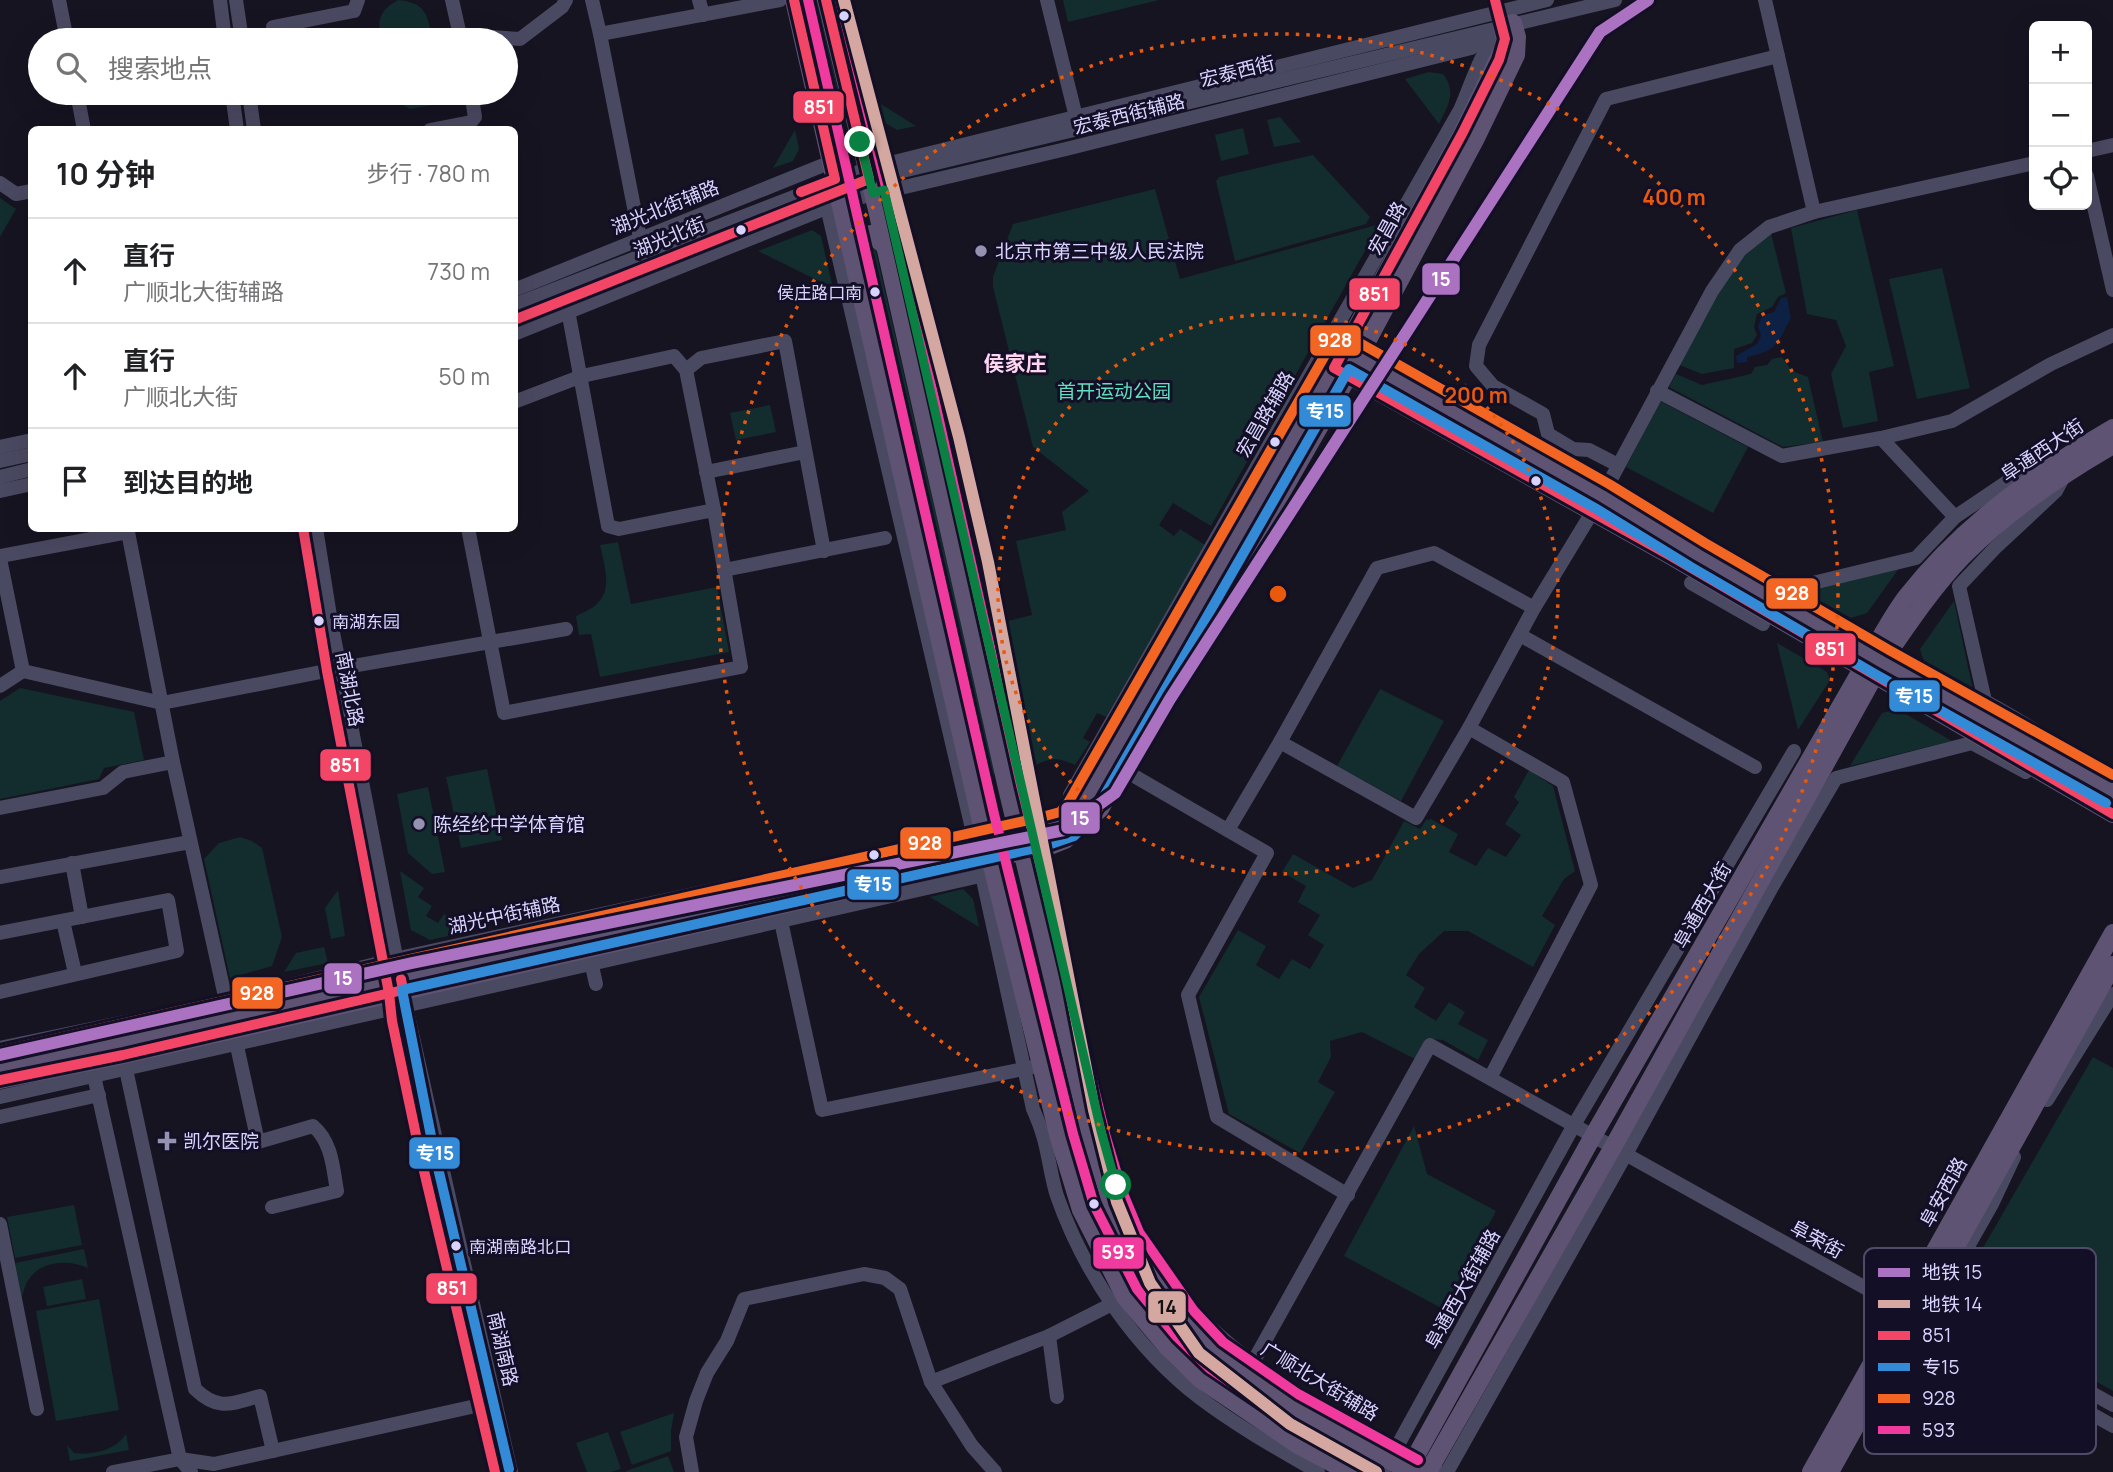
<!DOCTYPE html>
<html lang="zh">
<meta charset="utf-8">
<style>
:root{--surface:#fff;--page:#f6f6f6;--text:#202124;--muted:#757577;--line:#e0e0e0}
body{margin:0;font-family:Manrope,"Noto Sans SC",sans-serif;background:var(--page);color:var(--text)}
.controls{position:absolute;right:21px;top:21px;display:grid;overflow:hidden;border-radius:10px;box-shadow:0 7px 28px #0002}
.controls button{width:63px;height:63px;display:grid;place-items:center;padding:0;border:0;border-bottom:2px solid var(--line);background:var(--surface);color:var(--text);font:35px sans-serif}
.stop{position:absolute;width:21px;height:21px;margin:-16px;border:5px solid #0b8043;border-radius:50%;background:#fff}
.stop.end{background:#0b8043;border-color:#fff;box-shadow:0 2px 7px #0008}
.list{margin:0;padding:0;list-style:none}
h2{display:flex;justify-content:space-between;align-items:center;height:91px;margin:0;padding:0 28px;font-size:30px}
h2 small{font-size:23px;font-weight:400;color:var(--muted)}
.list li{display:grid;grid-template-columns:46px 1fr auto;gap:21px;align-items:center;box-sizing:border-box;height:105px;padding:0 28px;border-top:2px solid var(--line)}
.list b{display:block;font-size:26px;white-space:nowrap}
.list p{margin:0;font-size:23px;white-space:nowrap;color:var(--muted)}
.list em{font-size:23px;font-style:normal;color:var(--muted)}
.icon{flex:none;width:38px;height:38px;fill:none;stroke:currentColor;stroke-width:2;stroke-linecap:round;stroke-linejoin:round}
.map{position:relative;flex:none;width:2113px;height:1472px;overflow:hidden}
.search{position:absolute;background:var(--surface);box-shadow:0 7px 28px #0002;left:28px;top:28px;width:490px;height:77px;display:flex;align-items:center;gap:18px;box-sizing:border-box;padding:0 24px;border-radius:38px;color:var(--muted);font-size:26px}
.panel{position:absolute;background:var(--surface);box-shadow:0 7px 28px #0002;left:28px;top:126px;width:490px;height:406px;border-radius:10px}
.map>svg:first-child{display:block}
</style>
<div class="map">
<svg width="2113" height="1472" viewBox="0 0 2113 1472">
<rect width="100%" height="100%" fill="#161421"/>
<g fill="#132c2d">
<path d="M398 0C427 3 427 15 433 40H381C377 20 379 11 398 0Z"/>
<polygon points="802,0 817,0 843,112 842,120 833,122 829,116"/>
<polygon points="1063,0 1159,0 1068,22"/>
<path d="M1429 72 1443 74C1457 92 1448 106 1439 124L1405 79Z"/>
<polygon points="392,93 440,93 432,105 410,109 398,102"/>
<polygon points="876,101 916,126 897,130 880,120"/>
<polygon points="1280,117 1301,142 1274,147 1267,120"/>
<polygon points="1243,128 1249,154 1221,161 1215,135"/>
<polygon points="795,130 799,149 793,161 773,168"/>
<polygon points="1313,155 1370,217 1366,224 1235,261 1216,181 1219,177"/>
<path d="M1155 189 1180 279 1380 224 1211 526 1173 503 1159 525 1174 536 1180 529 1205 545 1106 717 1097 713 1083 738 1090 742 1075 765C1053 755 1049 759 1027 769L997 624 1032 615 1016 541 1066 530 1062 512 1089 491 1033 447 993 287V277L1013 224Z"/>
<polygon points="0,198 16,209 0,237"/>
<polygon points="1857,210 1894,366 1869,372 1878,421 1843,428 1831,374 1846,346 1836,320 1807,314 1791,228"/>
<polygon points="812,230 821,236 833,288 758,251"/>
<polygon points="1771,233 1786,293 1778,297 1772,307 1757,314 1754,327 1757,335 1752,343 1734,349 1734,368 1702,374 1677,364 1728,277 1748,251"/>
<polygon points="860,241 874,243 995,773 990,781 984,779 980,774 859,246"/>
<polygon points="1942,268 1970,388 1917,399 1889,279"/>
<polygon points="1782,357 1792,371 1808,377 1823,442 1783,447 1669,387 1676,374 1702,385 1751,374 1755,367 1767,365 1772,359"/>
<polygon points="1660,401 1748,447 1713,513 1626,467"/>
<polygon points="770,405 776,432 736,440 730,413"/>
<path d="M618 542 631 604 717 587 729 652 600 677 591 634 579 635 576 616C615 601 608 580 600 545Z"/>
<polygon points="1900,567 1867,613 1851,618 1802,591"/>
<polygon points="1954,601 1973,690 1924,661 1920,649"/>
<polygon points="1777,643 1827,672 1830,680 1798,730"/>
<polygon points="20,688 134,712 144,760 104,768 99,779 0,799 0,701"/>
<polygon points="1380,689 1444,721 1401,801 1337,766"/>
<polygon points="1897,709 1952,741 1850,766 1882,713"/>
<polygon points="487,769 502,840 461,848 446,777"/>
<polygon points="1529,770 1553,786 1575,871 1564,879 1542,916 1555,925 1533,967 1468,931 1444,931 1419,954 1406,975 1425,988 1414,1007 1436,1021 1449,1002 1465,1012 1458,1024 1488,1040 1478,1060 1443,1040 1431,1039 1415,1059 1362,1032 1330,1041 1331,1057 1318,1082 1335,1092 1300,1153 1229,1114 1199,997 1238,930 1266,946 1256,965 1279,979 1292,959 1310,969 1324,945 1308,935 1320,915 1298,902 1306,886 1282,872 1293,854 1353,888 1372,880 1404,821 1420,829 1426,820 1431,819 1458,834 1449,852 1476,866 1488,848 1506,857 1521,835 1505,824 1519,802 1514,797"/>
<polygon points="428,787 445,872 432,874 408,853 397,794"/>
<polygon points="240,837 252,841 262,848 282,937 272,966 230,978 204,859 219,843"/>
<polygon points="400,871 424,888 418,897 432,906 426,916 438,923 444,914 456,921 462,913 484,928 430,940 411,930"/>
<polygon points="963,889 973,899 979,927 930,897"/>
<polygon points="338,890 345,936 331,939 325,908"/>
<polygon points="324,947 328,963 284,972 296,953"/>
<path d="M1038 972 1042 975C1052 1018 1062 1061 1073 1104 1084 1151 1095 1201 1119 1244 1149 1299 1191 1345 1240 1383 1274 1409 1316 1429 1354 1450L1356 1456 1353 1461 1346 1463 1277 1424 1200 1371 1173 1344 1125 1284 1079 1188 1028 979 1032 973Z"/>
<polygon points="2093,1057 2113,1068 2113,1391 1968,1310 1961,1286"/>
<polygon points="1414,1126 1427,1174 1496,1211 1443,1309 1344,1256"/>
<polygon points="74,1205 82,1245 15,1258 7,1217"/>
<path d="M84 1249 88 1268C69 1259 39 1260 27 1282 25 1286 23 1293 22 1298L15 1263Z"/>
<polygon points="82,1279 86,1299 47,1306 43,1287"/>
<polygon points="99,1299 119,1410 56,1421 36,1311"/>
<polygon points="674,1413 671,1431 671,1451 632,1465 620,1432"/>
<polygon points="608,1432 621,1469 611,1472 587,1472 576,1443"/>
<path d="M126 1434 129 1450 70 1461 67 1445 74 1453C92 1455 115 1451 126 1434Z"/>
<polygon points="668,1456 674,1472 626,1472 626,1471"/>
</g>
<path fill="#0d2144" d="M1787 297 1791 318C1777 343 1778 351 1747 357V362L1737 363 1736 356 1757 344 1761 336 1758 326 1762 316 1774 312 1781 298Z"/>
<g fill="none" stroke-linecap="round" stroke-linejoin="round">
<g stroke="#4a4962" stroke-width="14">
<polyline points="59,0 67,40"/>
<polyline points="220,0 225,40"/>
<polyline points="236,0 242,40"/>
<polyline points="452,0 461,40"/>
<polyline points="592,0 600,34 780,0"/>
<polyline points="699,0 703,15"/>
<polyline points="1047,0 1076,117"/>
<polyline points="1765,0 1814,212"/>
<polyline points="273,27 354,11 358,0"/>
<polyline points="600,34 640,238"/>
<polyline points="460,35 520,39 562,7 566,0"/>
<polyline points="77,93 84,130"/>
<polyline points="232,93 237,130"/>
<polyline points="249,93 254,130"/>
<polyline points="430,130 471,122 475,117 471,93"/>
<polyline points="2087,151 2113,145"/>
<polyline points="2087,176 2113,290"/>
<polyline points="0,183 16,194 32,191"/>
<path d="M884 190 1101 1131C1109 1162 1118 1193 1132 1222 1196 1353 1318 1404 1439 1472"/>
<path d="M827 207 970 820 1033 1109C1037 1118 1041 1128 1044 1139 1049 1157 1051 1177 1057 1196 1084 1273 1135 1348 1200 1398 1237 1426 1278 1449 1318 1472"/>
<polyline points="514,290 831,162"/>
<polyline points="514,305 866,169 1547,0"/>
<polyline points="514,320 869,179 1615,0"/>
<polyline points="514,334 841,202 1066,149 1471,48 1495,31"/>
<polyline points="686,370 701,358 785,341 824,551"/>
<polyline points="1657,391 1782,456 1881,438 1952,421 2051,364 2113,335"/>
<polyline points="514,402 582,376 674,356 686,370 714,510 619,529 608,526 567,305"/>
<polyline points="1881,438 1955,517"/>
<polyline points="0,447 32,440"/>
<polyline points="0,461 32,454"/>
<polyline points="1618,465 1589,450 1573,449 1548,434 1543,414 1493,386 1476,366 1479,345 1606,99 1778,56"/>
<polyline points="706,472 805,452"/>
<path d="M2064 476 2056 491 1995 548 1959 586 1985 701C2017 719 2051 736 2073 767"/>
<polyline points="0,477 32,469"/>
<polyline points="0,491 32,484"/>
<polyline points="303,528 327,671 385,971"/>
<polyline points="316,528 331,622 398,967"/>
<polyline points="468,528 504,713 741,667 714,510"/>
<polyline points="0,556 128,532 173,762 226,1001"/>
<polyline points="0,559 23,671"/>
<polyline points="1732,561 1784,590 1916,558 1955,517 2032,465 2055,462"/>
<polyline points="724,570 885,538"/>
<polyline points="1691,583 1763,624"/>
<polyline points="1520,635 1755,767"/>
<polyline points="0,686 23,671 162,703 341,668 566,629"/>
<polyline points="1469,728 1563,782 1591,885 1490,1078"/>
<polyline points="1280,742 1416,818 1469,728 1534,608 1602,496 1712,291 1740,250 1769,227 1814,212 2034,163"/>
<polyline points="1122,769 1267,853 1188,995 1217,1117 1348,1195"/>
<polyline points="0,808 103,788 123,772 173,762"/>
<path d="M1067 824 1070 795 1460 110C1471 85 1479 57 1495 36"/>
<polyline points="1228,830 1280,742 1377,568 1434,553 1534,608"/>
<polyline points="72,863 82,917"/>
<polyline points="0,877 190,842"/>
<polyline points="779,912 822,1110 1033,1067"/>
<polyline points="63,921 75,973"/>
<polyline points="0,933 168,900 177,951 0,992"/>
<polyline points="590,957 596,984"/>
<polyline points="404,998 511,1472"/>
<polyline points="390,1001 392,1021 420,1154 495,1472"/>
<path d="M235 1037 258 1142 313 1126C332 1142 333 1168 337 1191L272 1207"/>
<polyline points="0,1048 226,1001 408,956 1017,824"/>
<path d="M124 1060 195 1389C219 1412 232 1403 260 1396L273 1451"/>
<polyline points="92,1067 180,1459 191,1472"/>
<polyline points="0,1097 989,874"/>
<polyline points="2047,1100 2113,994"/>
<polyline points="0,1117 99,1095"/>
<polyline points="0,1224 37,1409"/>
<polyline points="1935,1305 2113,1405"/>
<polyline points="1925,1322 1992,1204 2014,1157"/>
<polyline points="1049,1336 1057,1397"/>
<polyline points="1252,1364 1430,1045 2113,1426"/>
<polyline points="931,1382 1049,1336 1112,1304"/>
<polyline points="113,1472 180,1459 214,1464 480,1405 487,1400"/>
<polyline points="692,1472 686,1437 696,1401 707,1373 727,1341 744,1299 864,1274 885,1278 900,1289 931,1382 972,1446 995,1472"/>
<polyline points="1383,1472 1574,1125 1794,751"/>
<polyline points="1447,1472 1626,1154 1772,887 1836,778 1972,743 2026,772"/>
</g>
<g stroke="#5e5373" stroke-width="18">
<polyline points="794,0 980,817 1059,1138 1081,1210 1125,1297 1167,1347 1200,1379 1298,1445 1349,1472"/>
<polyline points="826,0 877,210 1007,788 1091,1138 1109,1196 1127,1239 1158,1286 1183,1320 1214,1353 1291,1406 1411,1472"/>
<polyline points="853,255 857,237 871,234 885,246"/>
<polyline points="1347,352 1602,496 1698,555 1882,662 2113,791"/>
<polyline points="1341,371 1669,555 2113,814"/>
<polyline points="0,1065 1042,832 1067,824 1079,812 1344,350 1462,134 1503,49 1505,39 1502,26"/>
<polyline points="0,1080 123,1055 979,860 1045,848 1065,840 1100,809 1349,375 1475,140 1516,55 1517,37 1513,23"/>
<path d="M1407 1472 1593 1136 1870 655C1882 636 1893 614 1907 596 1963 525 2036 473 2113 428"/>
<path d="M1428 1472 1613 1147 1882 662C1907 626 1932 588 1963 556 2007 512 2059 476 2113 445"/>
<polyline points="1811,1472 2113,933"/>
<polyline points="1830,1472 2113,965"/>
</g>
<g stroke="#130f26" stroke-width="16">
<g id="bus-1">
<polyline points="794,0 835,179 801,192"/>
<polyline points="1495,0 1505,39 1499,60 1462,134 1334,368 1669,555 2113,814"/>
<polyline points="514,320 869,179 826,0"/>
<polyline points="303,528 327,671 389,993 392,1021 420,1154 495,1472"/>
<polyline points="0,1080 123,1055 403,990 401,979"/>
</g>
</g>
<g stroke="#130f26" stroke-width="16">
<polyline id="bus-2" points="509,1469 434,1151 402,990 1045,846 1074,836 1091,819 1349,369 1595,508 1691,567 1875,674 2106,803"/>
</g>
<g stroke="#130f26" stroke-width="16">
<polyline id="bus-3" points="0,1051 1038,818 1060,812 1068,803 1332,343 1342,336 1351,338 1609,484 1705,543 1889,650 2113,775"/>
</g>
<g stroke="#130f26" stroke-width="16">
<g id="bus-4">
<polyline points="808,0 994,814 1073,1134 1094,1205 1137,1289 1177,1337 1209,1368 1305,1433 1356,1460"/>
<polyline points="840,0 891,207 1021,785 1105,1134 1122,1191 1139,1232 1194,1311 1223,1342 1298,1394 1418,1460"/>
</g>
</g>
<use href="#bus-1" stroke="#f34667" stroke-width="10"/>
<use href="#bus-2" stroke="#338bd7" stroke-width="10"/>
<use href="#bus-3" stroke="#f26522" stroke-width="10"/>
<use href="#bus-4" stroke="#f13a9d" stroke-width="10"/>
<g stroke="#130f26" stroke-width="18">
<polyline id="metro-1" points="0,1055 412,963 1064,830 1115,793 1170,699 1600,32 1648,0"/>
</g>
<g stroke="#130f26" stroke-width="18">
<polyline id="metro-2" points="844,0 959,437 988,562 1094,1110 1117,1202 1150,1283 1199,1353 1290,1424 1376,1472"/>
</g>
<use href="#metro-1" stroke="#ac72c2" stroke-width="12"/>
<use href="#metro-2" stroke="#d4a7a1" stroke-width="12"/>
</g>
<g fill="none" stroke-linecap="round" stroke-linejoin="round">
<polyline stroke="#0b8043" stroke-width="9" points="860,142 873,193 884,190 1101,1131 1116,1185"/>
</g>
<g fill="none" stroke="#e8590c" stroke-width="3.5" stroke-dasharray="3.5 7">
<circle cx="1278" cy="594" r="280"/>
<circle cx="1278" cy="594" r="560"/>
</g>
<g fill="#d9d4ff" stroke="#130f26" stroke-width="2.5">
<circle cx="844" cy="16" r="6"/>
<circle cx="741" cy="230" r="6"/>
<circle cx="875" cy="292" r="6"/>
<circle cx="1275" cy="442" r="6"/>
<circle cx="1536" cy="481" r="6"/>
<circle cx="319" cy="621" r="6"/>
<circle cx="874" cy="855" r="6"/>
<circle cx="1094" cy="1204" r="6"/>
<circle cx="456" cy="1246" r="6"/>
</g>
<g fill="#9591b1" stroke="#130f26" stroke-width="2.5">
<circle cx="981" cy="251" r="7"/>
<circle cx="419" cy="824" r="7"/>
<path d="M163.5 1130.5h7v7h7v7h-7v7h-7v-7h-7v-7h7z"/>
</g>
<g text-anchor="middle" stroke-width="6" stroke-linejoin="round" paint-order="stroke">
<g font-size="17" fill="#d9d4ff" stroke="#130f26" text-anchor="start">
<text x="862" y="299" text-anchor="end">侯庄路口南</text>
<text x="332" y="628">南湖东园</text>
<text x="469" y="1253">南湖南路北口</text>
</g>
<g font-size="19" fill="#d9d4ff" stroke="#130f26">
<text transform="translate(1237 71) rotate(-14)" y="7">宏泰西街</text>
<text transform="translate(1129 114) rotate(-14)" y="7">宏泰西街辅路</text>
<text transform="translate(665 207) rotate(-22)" y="7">湖光北街辅路</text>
<text transform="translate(1387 228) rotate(-61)" y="7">宏昌路</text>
<text transform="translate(669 237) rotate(-22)" y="7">湖光北街</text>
<text transform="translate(1265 414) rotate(-60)" y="7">宏昌路辅路</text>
<text transform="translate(2042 450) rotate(-34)" y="7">阜通西大街</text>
<text transform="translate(350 689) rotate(79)" y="7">南湖北路</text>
<text transform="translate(1702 905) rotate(-60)" y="7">阜通西大街</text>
<text transform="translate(504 915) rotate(-12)" y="7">湖光中街辅路</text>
<text transform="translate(1943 1192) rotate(-61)" y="7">阜安西路</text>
<text transform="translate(1817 1239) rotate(29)" y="7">阜荣街</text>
<text transform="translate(1462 1289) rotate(-61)" y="7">阜通西大街辅路</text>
<text transform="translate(503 1349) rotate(77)" y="7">南湖南路</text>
<text transform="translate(1320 1381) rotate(31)" y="7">广顺北大街辅路</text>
</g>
<g font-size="19" fill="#d9d4ff" stroke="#130f26" text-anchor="start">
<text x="995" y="258">北京市第三中级人民法院</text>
<text x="433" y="831">陈经纶中学体育馆</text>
<text x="183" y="1148">凯尔医院</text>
</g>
<g font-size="19" fill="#5fe0c0" stroke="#130f26">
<text x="1114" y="398">首开运动公园</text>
</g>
<g font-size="21" font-weight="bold" fill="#ffd6f0" stroke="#130f26">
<text x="1015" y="371">侯家庄</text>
</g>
</g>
<rect x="1864" y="1248" width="232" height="206" rx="10" fill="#130f26" stroke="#4e4a67" stroke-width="2"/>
<rect x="1878" y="1268" width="32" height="9" fill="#ac72c2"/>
<rect x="1878" y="1300" width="32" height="8" fill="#d4a7a1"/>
<rect x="1878" y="1331" width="32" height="9" fill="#f34667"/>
<rect x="1878" y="1363" width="32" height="8" fill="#338bd7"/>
<rect x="1878" y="1394" width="32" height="9" fill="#f26522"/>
<rect x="1878" y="1426" width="32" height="8" fill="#f13a9d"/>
<g font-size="19" fill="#d9d4ff">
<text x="1922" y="1279">地铁 15</text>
<text x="1922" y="1311">地铁 14</text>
<text x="1922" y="1342">851</text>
<text x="1922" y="1374">专15</text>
<text x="1922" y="1405">928</text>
<text x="1922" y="1437">593</text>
</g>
<circle cx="1278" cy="594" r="10" fill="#e8590c" stroke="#130f26" stroke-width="3.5"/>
<g font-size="21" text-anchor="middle" font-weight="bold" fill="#e8590c" stroke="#130f26" stroke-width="6" stroke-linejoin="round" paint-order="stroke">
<text x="1674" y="205">400 m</text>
<text x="1476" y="403">200 m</text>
</g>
<g stroke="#130f26" stroke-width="2.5">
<rect x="792" y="90" width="53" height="34" rx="7" fill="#f34667"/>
<rect x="1421" y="262" width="40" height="34" rx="7" fill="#ac72c2"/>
<rect x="1348" y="277" width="53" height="34" rx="7" fill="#f34667"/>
<rect x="1309" y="324" width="53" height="33" rx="7" fill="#f26522"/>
<rect x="1298" y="394" width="54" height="34" rx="7" fill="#338bd7"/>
<rect x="1765" y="577" width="54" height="33" rx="7" fill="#f26522"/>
<rect x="1804" y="632" width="53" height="34" rx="7" fill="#f34667"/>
<rect x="1888" y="679" width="53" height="34" rx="7" fill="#338bd7"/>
<rect x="319" y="748" width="53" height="34" rx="7" fill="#f34667"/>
<rect x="1060" y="801" width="41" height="34" rx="7" fill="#ac72c2"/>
<rect x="899" y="826" width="53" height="34" rx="7" fill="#f26522"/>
<rect x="846" y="868" width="54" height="33" rx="7" fill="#338bd7"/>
<rect x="323" y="962" width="40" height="33" rx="7" fill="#ac72c2"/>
<rect x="231" y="976" width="53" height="34" rx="7" fill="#f26522"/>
<rect x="408" y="1136" width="53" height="34" rx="7" fill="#338bd7"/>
<rect x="1092" y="1236" width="53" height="34" rx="7" fill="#f13a9d"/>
<rect x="425" y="1272" width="53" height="33" rx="7" fill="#f34667"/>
<rect x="1147" y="1290" width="40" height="34" rx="7" fill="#d4a7a1"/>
</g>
<g font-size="19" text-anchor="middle" font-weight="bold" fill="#fff">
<text x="819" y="114">851</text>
<text x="1441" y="286">15</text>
<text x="1374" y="301">851</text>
<text x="1335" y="347">928</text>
<text x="1325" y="418">专15</text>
<text x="1792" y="600">928</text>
<text x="1830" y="656">851</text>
<text x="1914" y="703">专15</text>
<text x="345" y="772">851</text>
<text x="1080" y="825">15</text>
<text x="925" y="850">928</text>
<text x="873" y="891">专15</text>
<text x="343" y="985">15</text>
<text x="257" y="1000">928</text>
<text x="435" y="1160">专15</text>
<text x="1118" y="1259">593</text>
<text x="452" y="1295">851</text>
</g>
<g font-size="19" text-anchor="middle" font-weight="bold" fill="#111">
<text x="1167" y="1314">14</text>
</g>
</svg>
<div class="controls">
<button>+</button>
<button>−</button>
<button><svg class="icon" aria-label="locate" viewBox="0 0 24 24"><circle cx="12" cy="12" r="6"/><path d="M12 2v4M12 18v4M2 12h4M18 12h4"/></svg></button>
</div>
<div class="stop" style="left:1116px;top:1185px"></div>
<div class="stop end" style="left:860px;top:142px"></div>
<div class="search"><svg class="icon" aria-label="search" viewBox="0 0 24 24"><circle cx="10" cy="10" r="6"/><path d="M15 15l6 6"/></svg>搜索地点</div>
<section class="panel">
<h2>10 分钟<small>步行 · 780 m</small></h2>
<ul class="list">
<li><svg class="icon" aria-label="ahead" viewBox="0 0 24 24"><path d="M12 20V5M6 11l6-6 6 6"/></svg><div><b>直行</b><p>广顺北大街辅路</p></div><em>730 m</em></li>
<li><svg class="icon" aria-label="ahead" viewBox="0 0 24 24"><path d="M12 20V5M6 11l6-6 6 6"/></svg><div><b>直行</b><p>广顺北大街</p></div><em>50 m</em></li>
<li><svg class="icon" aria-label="arrive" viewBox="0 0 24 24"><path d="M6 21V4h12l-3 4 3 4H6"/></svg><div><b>到达目的地</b></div></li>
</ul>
</section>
</div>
